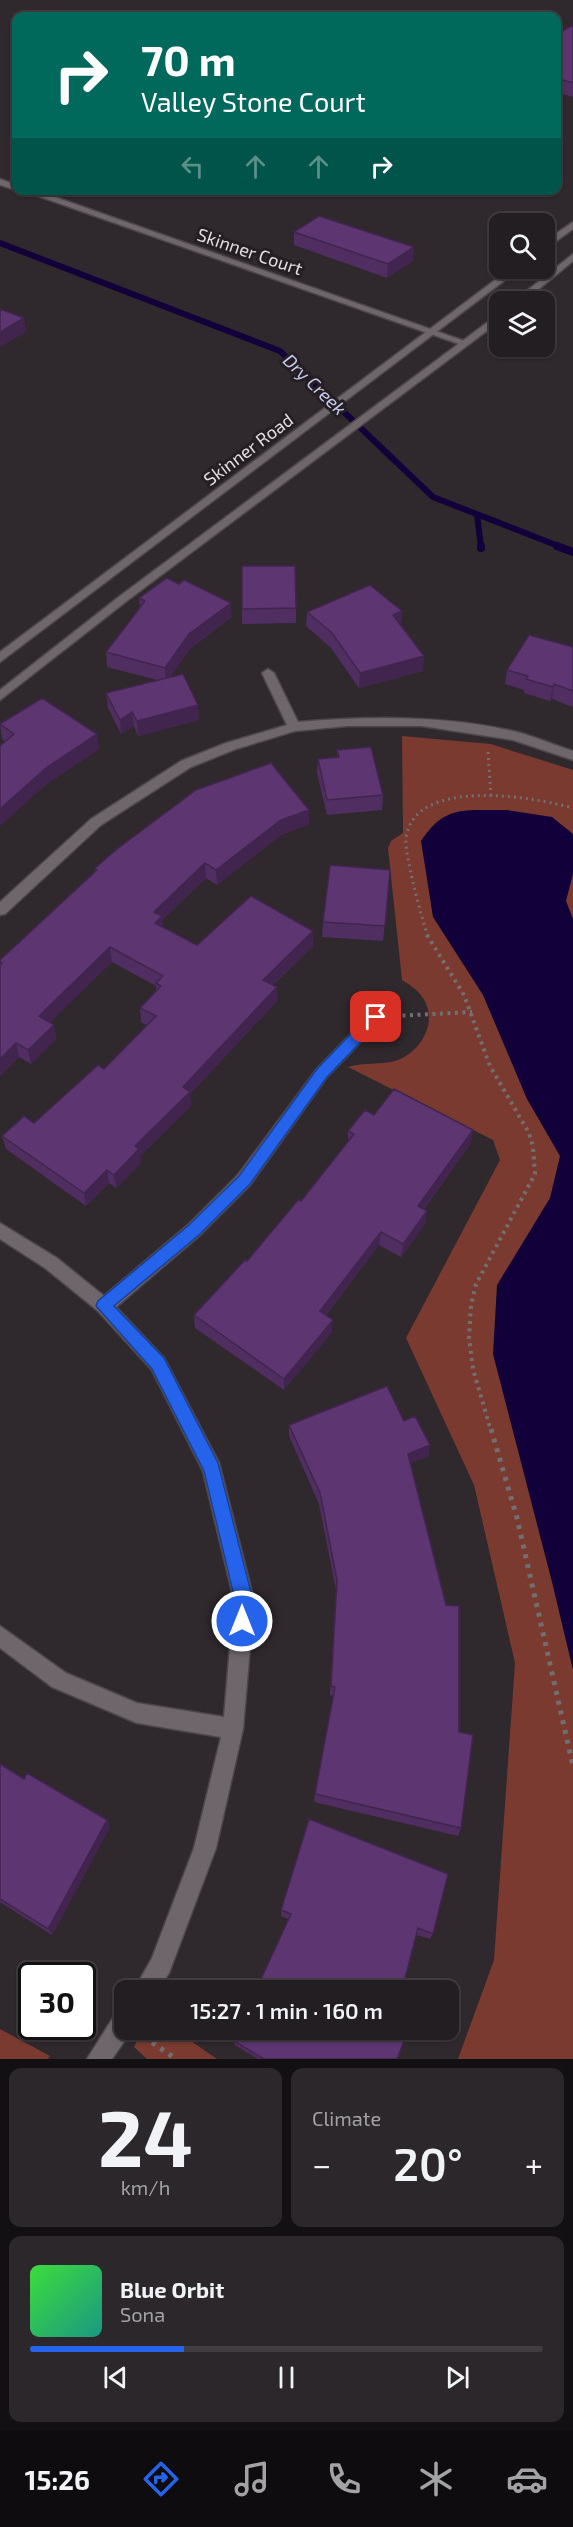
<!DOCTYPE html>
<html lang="en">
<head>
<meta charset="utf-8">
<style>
  body { margin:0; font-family:"Exo 2",sans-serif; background:#2b272a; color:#f1f3f6; height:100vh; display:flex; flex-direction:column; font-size:22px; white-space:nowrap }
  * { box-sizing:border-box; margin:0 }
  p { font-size:20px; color:#a3a2a5 }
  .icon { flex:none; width:33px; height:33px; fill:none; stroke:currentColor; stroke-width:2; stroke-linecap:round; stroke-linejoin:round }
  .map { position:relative; height:2059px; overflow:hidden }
  .side { display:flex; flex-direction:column; gap:9px; padding:9px; background:#131013; flex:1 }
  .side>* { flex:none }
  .banner { position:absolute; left:12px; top:12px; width:549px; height:183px; border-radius:12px; box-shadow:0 2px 4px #0004,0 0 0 2px #403c40; background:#00695c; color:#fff; overflow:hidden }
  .buttons { position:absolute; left:489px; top:213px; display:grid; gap:12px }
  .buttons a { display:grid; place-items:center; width:66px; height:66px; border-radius:12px; background:#231e22; box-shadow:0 2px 4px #0004,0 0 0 2px #403c40; font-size:30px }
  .speed { position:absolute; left:18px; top:1962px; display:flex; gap:12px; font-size:30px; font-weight:700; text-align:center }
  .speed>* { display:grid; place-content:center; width:78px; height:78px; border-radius:50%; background:#231e22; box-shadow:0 2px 4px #0004,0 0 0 2px #403c40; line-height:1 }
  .speed .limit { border:3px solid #111; border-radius:9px; background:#fff; color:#111 }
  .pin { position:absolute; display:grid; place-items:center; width:51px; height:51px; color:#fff; margin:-26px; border-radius:12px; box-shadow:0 3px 9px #0006 }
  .me { position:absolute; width:66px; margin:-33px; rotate:0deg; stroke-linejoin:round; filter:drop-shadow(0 0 4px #0008) }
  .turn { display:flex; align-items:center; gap:21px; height:126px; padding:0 30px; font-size:27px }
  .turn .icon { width:78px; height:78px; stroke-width:2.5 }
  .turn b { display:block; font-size:42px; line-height:51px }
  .lanes { display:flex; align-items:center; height:57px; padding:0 30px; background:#0003; justify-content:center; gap:30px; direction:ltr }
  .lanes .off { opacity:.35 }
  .big { font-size:45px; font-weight:600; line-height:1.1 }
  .side .card { flex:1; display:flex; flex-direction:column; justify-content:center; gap:9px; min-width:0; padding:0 21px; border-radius:12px; background:#2b272a }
  .side .dial { align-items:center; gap:0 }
  .dial b { font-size:78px; line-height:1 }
  .song { display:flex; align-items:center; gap:18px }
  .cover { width:72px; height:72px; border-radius:9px; background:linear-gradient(135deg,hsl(120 70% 55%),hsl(170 70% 35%)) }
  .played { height:6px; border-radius:3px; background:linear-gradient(90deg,#2563eb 30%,#403c40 30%) }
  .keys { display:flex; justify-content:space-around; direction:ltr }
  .heat { display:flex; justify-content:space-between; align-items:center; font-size:33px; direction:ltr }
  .side .tiles { flex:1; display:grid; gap:9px; grid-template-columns:1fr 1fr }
  .card:last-child { grid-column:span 2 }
  .trip { position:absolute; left:114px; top:1980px; width:345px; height:60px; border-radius:12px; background:#231e22; box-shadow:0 2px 4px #0004,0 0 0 2px #403c40; font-weight:600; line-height:60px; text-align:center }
  .tab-bar { display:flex; height:96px; justify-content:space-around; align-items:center; background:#0e0c0e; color:#a3a2a5 }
  .tab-bar .icon { width:42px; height:42px }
  .tab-bar .current { color:#2563eb }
  .tab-bar b { font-size:27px; color:#f1f3f6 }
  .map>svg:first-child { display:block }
  .green { fill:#7a3a2f }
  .water { fill:#11003a }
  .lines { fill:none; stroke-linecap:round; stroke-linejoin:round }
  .stream-far1 { stroke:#11003a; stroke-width:6 }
  .stream { stroke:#11003a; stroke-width:8 }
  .street-casing { stroke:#4c464a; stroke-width:3 }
  .secondary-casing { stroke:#4c464a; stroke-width:3 }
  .path-far2 { stroke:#746e72; stroke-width:3; stroke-dasharray:2 4; stroke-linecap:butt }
  .path-far1 { stroke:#746e72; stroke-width:4; stroke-dasharray:3 4.5; stroke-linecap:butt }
  .path { stroke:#746e72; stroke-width:5; stroke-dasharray:4 6; stroke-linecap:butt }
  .street { fill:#6e666b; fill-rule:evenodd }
  .secondary { fill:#6e666b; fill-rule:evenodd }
  .wall { fill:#502e61 }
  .shaded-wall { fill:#41254f }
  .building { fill:#5d3571; stroke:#41254f; stroke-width:1.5 }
  .route { fill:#2563eb; stroke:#184099; stroke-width:1.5 }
  .labels { text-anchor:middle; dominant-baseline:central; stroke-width:6; stroke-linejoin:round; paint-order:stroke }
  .far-street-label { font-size:18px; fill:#e1dde0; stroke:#251e23 }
  .far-water-label { font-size:18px; font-style:italic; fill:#cbcaf1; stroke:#251e23 }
</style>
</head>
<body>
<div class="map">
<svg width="573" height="2059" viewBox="0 0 573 2059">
  <rect width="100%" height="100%" fill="#2f282d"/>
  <!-- green -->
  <path class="green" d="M402,736L491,744L573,770V2059H458L494,1960L515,1663L474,1485L406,1338L500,1160L493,1140L348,1067C364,1062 379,1065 395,1061C420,1053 439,1023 423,998C418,990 410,985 402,980L388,848L391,841L403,833Z
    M0,2029L50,2056L48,2059H0Z
    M143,2030H175L217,2059H147L134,2047Z"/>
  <!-- water -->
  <path class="water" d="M507,810L552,817L573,834V874L566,901L573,919V1670L552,1582L493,1354L497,1285L550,1198L560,1156L527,1099L483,995L433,917L421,841C446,803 466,811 507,810Z"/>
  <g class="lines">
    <!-- stream-far1 -->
    <path class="stream-far1" d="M0,243L280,351L433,497L561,547
      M477,514L481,547"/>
    <!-- stream -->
    <path class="stream" d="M481,546V548
      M557,546L573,552"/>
    <!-- street casing -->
    <g class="street-casing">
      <path id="street" d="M0,179L16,185V190L0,185Z
        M21,190H35L470,343L462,345Z
        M268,669L274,673L298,722C371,716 445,715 517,732C536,737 554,745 573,751V760L513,740L422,726H347L295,731L236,749L191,767L101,825L5,914L0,915V902L91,819L181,761L226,743L287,725L262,673Z
        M376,1011L381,1013L383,1017L381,1021L327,1077L250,1185L200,1235L116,1307L164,1358L219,1463L254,1600L243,1729L216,1848L169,1973L158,1990H134L152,1958L194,1848L221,1737L137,1723L52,1687L0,1648V1626L66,1673L137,1703L224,1717L234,1600L203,1471L152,1370L98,1311L45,1268L0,1239V1223L57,1258L104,1296L188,1225L238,1175L317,1069L371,1013Z
        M124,2010V2030H132L112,2059H87L116,2013Z"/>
    </g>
    <!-- secondary casing -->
    <g class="secondary-casing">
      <path id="secondary" d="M573,222V229L544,250V242Z
        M573,254V261L523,302H513Z
        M511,268H521L0,662V652Z
        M500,313V321L128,600L0,700V690L120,596Z"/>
    </g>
    <!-- path-far2 -->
    <path class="path-far2" d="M488,752L491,796
      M428,936C422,921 404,852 406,838C414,776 534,797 573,808"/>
    <!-- path-far1 -->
    <path class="path-far1" d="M427,935L464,995L490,1066L529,1133L533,1147L535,1174L476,1284L471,1305L469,1337L473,1369L491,1431
      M395,1016L472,1012"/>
    <!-- path -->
    <path class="path" d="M491,1429L517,1518L573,1766
      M144,2037L176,2059"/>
    <!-- street -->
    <use href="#street" class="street"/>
    <!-- secondary -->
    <use href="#secondary" class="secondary"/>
  </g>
  <!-- wall -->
  <path class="wall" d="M573,25V97L556,92V35Z
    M294,232L413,261L387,278L294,245Z
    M139,598L232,617L190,649L170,677L199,720L138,736L134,726L121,734L108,708L106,693L157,680L107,667L106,652L140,607Z
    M296,608V623L242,624V609Z
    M402,611L401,626L423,671L359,688L331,648L306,626L307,612Z
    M573,647V707L552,699L550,701L524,693V690L505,684L507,670Z
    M0,724L99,749L48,783L2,739Z
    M337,750L383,795L382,810L327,815L317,773L318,759L337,757Z
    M309,810V824L281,835L217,885L206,878L162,920L163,927L197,945L313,931V946L273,985L277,987V1001L190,1094L191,1106L140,1156L141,1163L116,1188L109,1183L86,1206L6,1149L2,1136L34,1123L104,1069L147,1025L141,1022L140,1008L156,990V986L112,962L50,1022L54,1025L56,1039L31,1064L19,1057L0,1076V960L95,871V868Z
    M389,885L383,941L322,937L323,922Z
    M374,1115L471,1143L424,1209L427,1211L425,1224L401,1257L379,1245L326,1315L332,1332L284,1390L195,1328L194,1315L247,1261L301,1201L348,1142V1131Z
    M404,1421L430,1445L428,1456L411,1463L459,1732L461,1828L458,1836L314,1802L315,1794L333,1696L330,1695L336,1590L319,1504L289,1436V1425Z
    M0,1764L24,1779L110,1827L52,1935L0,1902Z
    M309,1819L433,1934L430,1939L417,1935L288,1919L281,1916V1910Z
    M234,2041L397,2059H258L235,2045Z"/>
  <!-- shaded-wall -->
  <path class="shaded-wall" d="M414,247L413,261L387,278L388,264Z
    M24,318L26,332L0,347V332Z
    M231,603L232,617L190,649L166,682L165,668L189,634Z
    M402,611L401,626L393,615Z
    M424,656L423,671L359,688L360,673Z
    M554,684L552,699L550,701L553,687Z
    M198,705L199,720L138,736L137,721Z
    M132,712L134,726L121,734L120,720Z
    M97,734L99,749L48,783L0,826V809L46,768Z
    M309,810V824L281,835L217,885L216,870L281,820Z
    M205,863L206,878L162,920L163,930L156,938L154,912Z
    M313,931V946L263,994V980Z
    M110,947L112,962L42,1030L39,1016Z
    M277,987V1001L190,1094L191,1106L140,1156L141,1163L116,1188L114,1175L135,1146L183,1087Z
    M54,1025L56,1039L31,1064L28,1050Z
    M16,1043L19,1057L0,1076V1059Z
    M473,1130L471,1143L416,1219L418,1206Z
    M107,1170L109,1183L86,1206L84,1193Z
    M427,1211L425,1224L401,1257L403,1244Z
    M381,1232L379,1245L319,1323L320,1311Z
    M333,1320L332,1332L284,1390V1379Z
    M430,1445L428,1456L407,1465L408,1454Z
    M107,1820L110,1827L52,1935L48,1929Z"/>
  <!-- building -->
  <path class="building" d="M573,25V83L556,78V72L559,71L556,70V46L558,45H556V35Z
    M319,216L414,247L388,264L294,232Z
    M0,309L24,318L0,332Z
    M242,566H295L296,608L242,609Z
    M167,578L179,584L184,580L231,603L189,634L165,668L106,652L145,601L139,598Z
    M370,585L402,611L393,615L424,656L360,673L332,633L307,612Z
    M529,635L573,647V691L554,684L553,687L526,679L528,676L507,670Z
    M183,674L198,705L137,721L132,712L120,720L106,693Z
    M42,698L97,734L46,768L0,809V746L14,734L0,724Z
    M371,747L383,795L327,800L318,759L339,757L337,750Z
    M271,763L309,810L281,820L216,870L205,863L154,912L162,916L155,923L197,945L251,896L313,931L263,980L277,987L183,1087L190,1092L135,1146L139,1149L114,1175L107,1170L84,1193L2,1136L24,1116L34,1123L98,1065L104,1069L156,1016L140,1008L161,986L156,983L163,976L110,947L39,1016L54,1025L28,1050L16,1043L0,1059V965L2,963L0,962V960L97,870L95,868L117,849L196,790Z
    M330,865L390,870L385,926L323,922Z
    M394,1089L473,1130L418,1206L427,1211L403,1244L381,1232L320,1311L333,1320L284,1379L194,1315L245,1260L247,1261L298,1200L301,1201L354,1134L348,1131L365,1110L374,1115Z
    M387,1386L404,1421L415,1416L430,1445L408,1454L446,1605L459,1606V1732L473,1735L461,1828L315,1794L335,1687L331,1686L337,1580L320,1493L289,1425Z
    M0,1764L24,1779L27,1773L107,1820L48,1929L0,1899Z
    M309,1819L448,1874L433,1934L418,1928L402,1990H256L291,1914L281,1910Z
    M239,2030H408L397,2059H264L234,2041Z"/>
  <!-- route -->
  <path class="route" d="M376,1012L383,1017L381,1021L327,1077L250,1184L199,1235L114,1306L164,1358L218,1463L253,1600L249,1628L242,1630L236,1628L233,1621L235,1600L204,1471L152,1369L96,1306L98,1301L189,1225L239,1176L317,1069L371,1013Z"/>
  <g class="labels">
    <!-- far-street labels -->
    <g class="far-street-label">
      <text transform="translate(250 251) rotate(19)">Skinner Court</text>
      <text transform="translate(248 449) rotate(-37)">Skinner Road</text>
    </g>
    <!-- far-water labels -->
    <g class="far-water-label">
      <text transform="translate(315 384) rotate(44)">Dry Creek</text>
    </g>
  </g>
</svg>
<div class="buttons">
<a><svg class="icon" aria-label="search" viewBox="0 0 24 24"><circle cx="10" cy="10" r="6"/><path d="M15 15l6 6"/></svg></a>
<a><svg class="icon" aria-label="layers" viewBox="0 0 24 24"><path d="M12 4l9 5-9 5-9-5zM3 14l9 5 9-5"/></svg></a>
</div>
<div class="speed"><div class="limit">30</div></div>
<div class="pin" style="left:376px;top:1017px;background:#d93025"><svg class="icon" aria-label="arrive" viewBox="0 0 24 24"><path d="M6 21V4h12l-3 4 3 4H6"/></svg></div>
<svg class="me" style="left:242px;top:1621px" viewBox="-20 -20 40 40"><circle r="17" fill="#2563eb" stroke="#fff" stroke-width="3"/><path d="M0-11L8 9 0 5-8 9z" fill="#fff"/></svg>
<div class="trip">15:27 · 1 min · 160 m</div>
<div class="banner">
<div class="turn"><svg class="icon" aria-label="right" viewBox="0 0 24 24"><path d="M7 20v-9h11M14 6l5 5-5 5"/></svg><div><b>70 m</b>Valley Stone Court</div></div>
<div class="lanes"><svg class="icon off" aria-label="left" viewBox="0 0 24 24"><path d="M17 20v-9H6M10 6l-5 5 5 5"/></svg><svg class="icon off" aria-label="ahead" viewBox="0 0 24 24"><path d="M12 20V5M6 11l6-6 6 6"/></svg><svg class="icon off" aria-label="ahead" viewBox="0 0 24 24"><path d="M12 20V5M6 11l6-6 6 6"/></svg><svg class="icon" aria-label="right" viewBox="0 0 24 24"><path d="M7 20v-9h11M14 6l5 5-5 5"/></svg></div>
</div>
</div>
<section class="side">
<div class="tiles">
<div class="card dial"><b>24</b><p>km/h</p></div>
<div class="card"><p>Climate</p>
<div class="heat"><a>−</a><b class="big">20°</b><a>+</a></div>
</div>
<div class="card">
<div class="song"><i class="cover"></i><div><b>Blue Orbit</b><p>Sona</p></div></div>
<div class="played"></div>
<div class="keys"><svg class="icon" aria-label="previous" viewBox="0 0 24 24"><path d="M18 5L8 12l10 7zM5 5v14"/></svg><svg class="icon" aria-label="pause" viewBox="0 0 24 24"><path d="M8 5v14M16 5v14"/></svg><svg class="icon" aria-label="next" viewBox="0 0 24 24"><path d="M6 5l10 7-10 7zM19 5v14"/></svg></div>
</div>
</div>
</section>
<nav class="tab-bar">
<b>15:26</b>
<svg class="icon current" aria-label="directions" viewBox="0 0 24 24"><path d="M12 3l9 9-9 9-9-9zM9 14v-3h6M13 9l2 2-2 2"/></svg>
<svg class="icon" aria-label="music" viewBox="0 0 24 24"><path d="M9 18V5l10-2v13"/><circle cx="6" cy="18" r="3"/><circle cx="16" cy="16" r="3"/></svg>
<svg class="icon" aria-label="phone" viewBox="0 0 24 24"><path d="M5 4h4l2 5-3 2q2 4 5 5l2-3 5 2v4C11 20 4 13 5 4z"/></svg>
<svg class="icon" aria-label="climate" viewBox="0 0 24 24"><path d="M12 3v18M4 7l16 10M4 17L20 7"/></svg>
<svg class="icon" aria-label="car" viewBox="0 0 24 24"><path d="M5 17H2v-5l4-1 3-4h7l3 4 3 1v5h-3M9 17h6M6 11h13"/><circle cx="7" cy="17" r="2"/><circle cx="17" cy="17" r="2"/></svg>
</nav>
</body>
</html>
